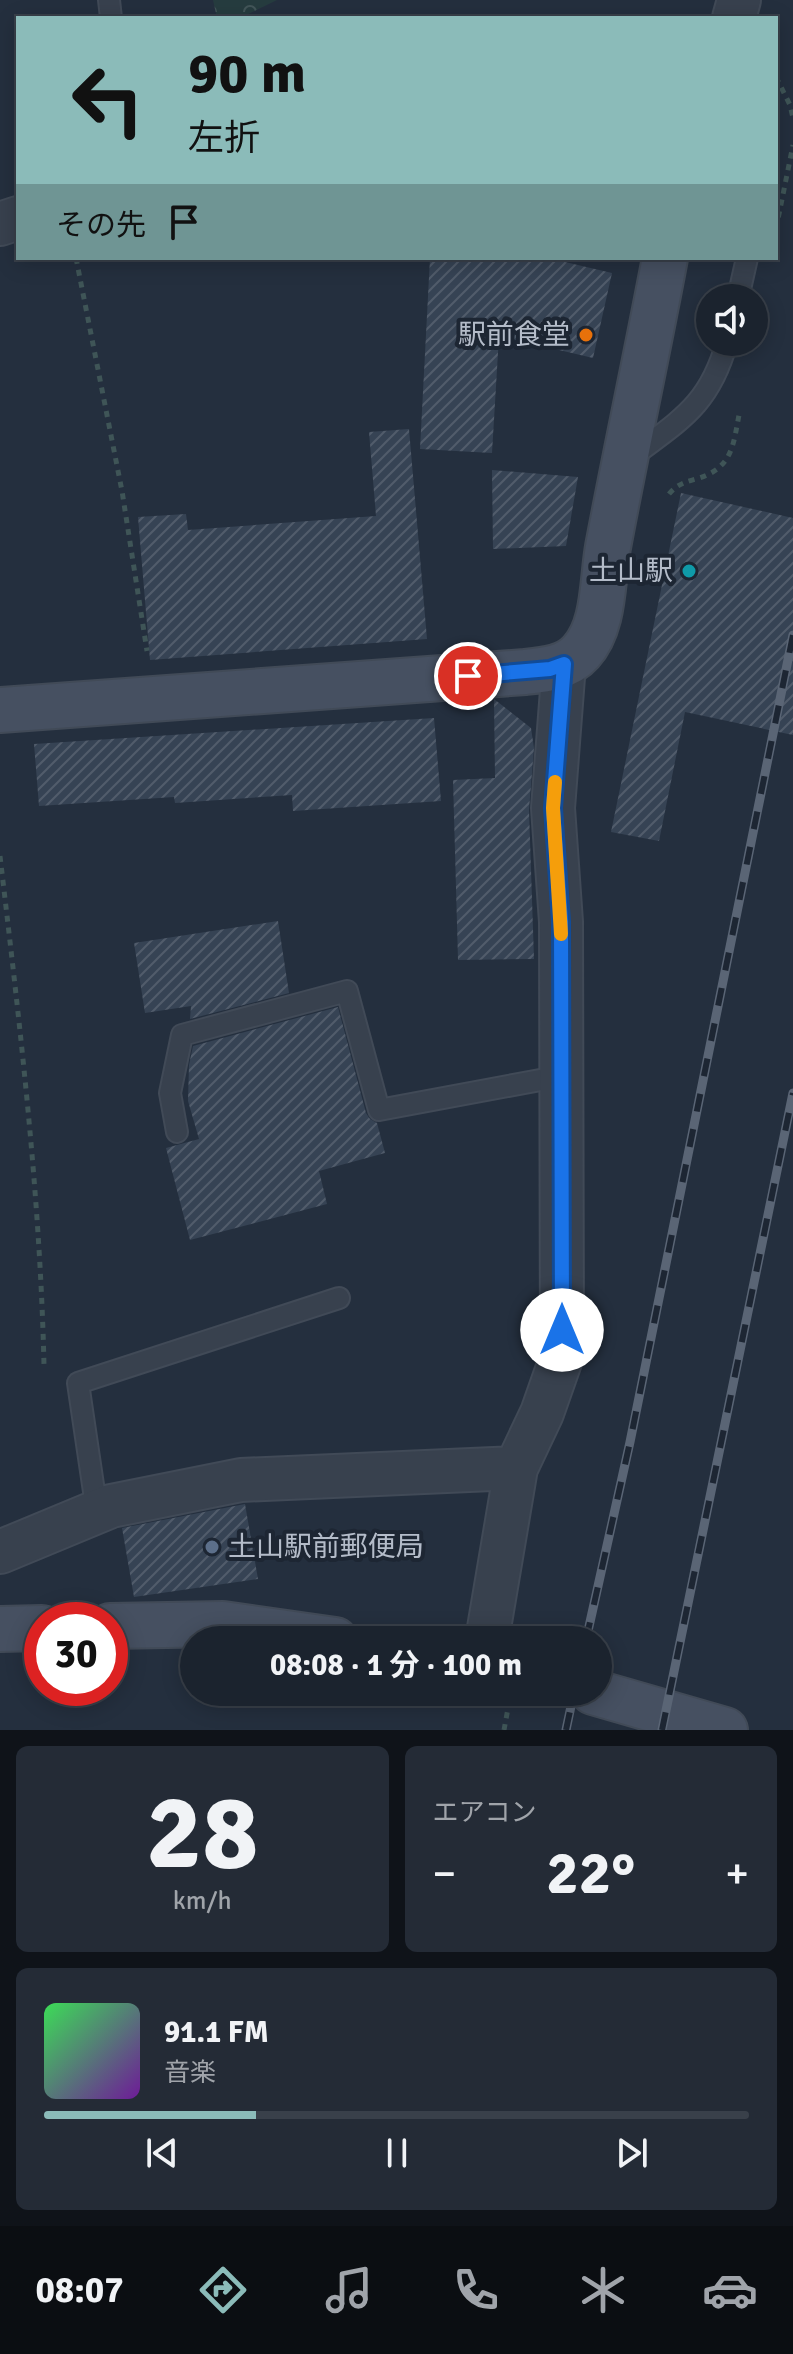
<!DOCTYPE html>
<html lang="ja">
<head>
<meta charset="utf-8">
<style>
  body { margin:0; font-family:Signika,"Noto Sans JP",sans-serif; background:#242b36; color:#f1f3f6; height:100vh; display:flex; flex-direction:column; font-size:30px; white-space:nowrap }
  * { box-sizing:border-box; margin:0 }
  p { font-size:26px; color:#a0a4aa }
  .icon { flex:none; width:44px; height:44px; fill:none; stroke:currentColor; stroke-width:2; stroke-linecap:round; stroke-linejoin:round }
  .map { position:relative; height:1730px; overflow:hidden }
  .details { display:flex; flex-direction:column; gap:16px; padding:16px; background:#0f1319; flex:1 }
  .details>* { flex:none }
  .top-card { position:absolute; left:16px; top:16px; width:762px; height:244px; border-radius:0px; box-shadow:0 4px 20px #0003,0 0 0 2px #39404a; background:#8bbbb9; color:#111; overflow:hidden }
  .buttons { position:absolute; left:696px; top:284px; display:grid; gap:16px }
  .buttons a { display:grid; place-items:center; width:72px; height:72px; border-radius:50%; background:#1b232e; box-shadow:0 4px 20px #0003,0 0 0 2px #39404a; font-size:40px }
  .speed { position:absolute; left:24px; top:1602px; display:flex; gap:16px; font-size:40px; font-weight:700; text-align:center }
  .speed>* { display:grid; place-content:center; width:104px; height:104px; border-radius:50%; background:#1b232e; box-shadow:0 4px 20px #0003,0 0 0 2px #39404a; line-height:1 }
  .speed .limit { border:12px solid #d22; background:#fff; color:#111 }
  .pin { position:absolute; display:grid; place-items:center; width:68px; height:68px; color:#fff; margin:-34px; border:4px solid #fff; border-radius:50%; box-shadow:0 2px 8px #0007 }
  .me { position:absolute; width:88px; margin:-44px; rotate:0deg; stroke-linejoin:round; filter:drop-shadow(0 0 6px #0008) }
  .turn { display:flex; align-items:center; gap:28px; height:168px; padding:0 40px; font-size:36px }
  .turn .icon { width:104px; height:104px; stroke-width:2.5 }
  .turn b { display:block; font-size:56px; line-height:68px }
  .then { display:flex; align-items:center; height:76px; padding:0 40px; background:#0003; gap:16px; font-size:30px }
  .big { font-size:60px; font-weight:700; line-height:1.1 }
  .details .tile { flex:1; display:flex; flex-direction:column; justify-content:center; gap:12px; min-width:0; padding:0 28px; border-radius:12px; background:#242b36 }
  .details .dial { align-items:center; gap:0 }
  .dial b { font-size:104px; line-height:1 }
  .song { display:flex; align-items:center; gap:24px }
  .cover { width:96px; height:96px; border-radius:12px; background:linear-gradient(135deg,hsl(130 70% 55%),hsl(280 70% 35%)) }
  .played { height:8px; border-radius:4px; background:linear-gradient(90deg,#8bbbb9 30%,#39404a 30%) }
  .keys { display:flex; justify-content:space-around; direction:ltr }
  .heat { display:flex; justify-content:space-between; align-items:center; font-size:44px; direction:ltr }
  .details .tiles { flex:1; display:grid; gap:16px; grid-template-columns:1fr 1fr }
  .tile:last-child { grid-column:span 2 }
  .trip { position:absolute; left:180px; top:1626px; width:432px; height:80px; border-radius:40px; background:#1b232e; box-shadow:0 4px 20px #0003,0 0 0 2px #39404a; font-weight:700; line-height:80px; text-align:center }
  .menu { display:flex; height:128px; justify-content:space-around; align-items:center; background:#0b0e12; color:#a0a4aa }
  .menu .icon { width:56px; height:56px }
  .menu .current { color:#8bbbb9 }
  .menu b { font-size:36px; color:#f1f3f6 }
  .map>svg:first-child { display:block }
  .park { fill:url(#park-crowns) }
  .building { fill:url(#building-hatch) }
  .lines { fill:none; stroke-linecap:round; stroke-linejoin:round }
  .lane-casing { stroke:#414a57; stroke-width:24 }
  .street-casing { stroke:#414a57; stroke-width:46 }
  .secondary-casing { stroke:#414a57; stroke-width:48 }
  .path { stroke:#3f5557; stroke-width:5; stroke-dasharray:6 6; stroke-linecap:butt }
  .lane { stroke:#38414e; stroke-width:20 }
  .street { stroke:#38414e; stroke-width:42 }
  .secondary { stroke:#465061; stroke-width:44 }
  .rail-casing { stroke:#5a6575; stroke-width:9 }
  .rail { stroke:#1d2633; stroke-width:6; stroke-dasharray:18; stroke-linecap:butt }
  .route-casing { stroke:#114b97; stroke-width:20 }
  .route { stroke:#1a73e8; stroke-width:14 }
  .slow { stroke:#f59e0b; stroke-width:14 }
  .food-dot { fill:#e8710a; stroke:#1d2633; stroke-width:3 }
  .culture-dot { fill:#0f9aa8; stroke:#1d2633; stroke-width:3 }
  .service-dot { fill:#5c6f8a; stroke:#1d2633; stroke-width:3 }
  .labels { text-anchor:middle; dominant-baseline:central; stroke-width:8; stroke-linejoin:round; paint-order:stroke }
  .poi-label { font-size:28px; fill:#b4bcc9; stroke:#1d2633; text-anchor:end }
</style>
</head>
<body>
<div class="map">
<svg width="793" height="1730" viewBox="0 0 793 1730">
  <defs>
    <pattern id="park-crowns" width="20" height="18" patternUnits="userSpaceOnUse" patternTransform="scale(2)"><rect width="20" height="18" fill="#263c3f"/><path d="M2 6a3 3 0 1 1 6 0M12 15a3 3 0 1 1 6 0" fill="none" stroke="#435659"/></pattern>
    <pattern id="building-hatch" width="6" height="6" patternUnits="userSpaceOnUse" patternTransform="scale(2)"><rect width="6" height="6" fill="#364354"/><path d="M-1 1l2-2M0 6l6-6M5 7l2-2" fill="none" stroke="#515c6b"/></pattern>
  </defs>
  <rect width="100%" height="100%" fill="#242f3e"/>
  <!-- park -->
  <path class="park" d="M213,0H277L240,18H217Z"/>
  <!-- building -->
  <path class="building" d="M430,258H548L612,273L593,358L499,336L492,453L420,449Z
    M409,429L427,639L150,660L138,517L186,514L188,530L376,516L369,432Z
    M492,470L578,477L566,546L493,549Z
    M681,493L793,518V735L685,712L659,841L611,832Z
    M494,699L531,728L534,748L529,810L534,959L458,960L453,780L495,778Z
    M434,718L441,801L293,811L292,795L175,803L174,797L39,806L34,744Z
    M278,921L289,993L190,1019L191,1006L145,1013L134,943Z
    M338,1007L366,1113L370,1119L377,1123L385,1153L319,1171L327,1204L190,1240L166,1148L199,1139L188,1101L189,1065L193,1046Z
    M245,1504L258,1579L134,1597L122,1528Z"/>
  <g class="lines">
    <!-- lane casing -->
    <g class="lane-casing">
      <path id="lane" d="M109,0L111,18
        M738,298L747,258
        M630,458C680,420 709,406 727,342
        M177,1132L170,1093L182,1035L347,991L379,1110L562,1076
        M97,1512L78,1383L339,1298"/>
    </g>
    <!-- street casing -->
    <g class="street-casing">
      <path id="street" d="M734,18L739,0
        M0,224L18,218
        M0,1552L111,1506L241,1480L516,1468
        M487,1640L516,1468L542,1413L562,1356L561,922L553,808L564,664"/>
    </g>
    <!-- secondary casing -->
    <g class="secondary-casing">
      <path id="secondary" d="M0,710L525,672C545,670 567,668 581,652C605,626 602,581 608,547C626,451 647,354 665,258
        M110,1626L223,1624L335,1640
        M0,1629L42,1628
        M593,1692L725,1730"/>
    </g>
    <!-- path -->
    <path class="path" d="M776,77L790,105L793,118
      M776,229L793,145
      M76,258L122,491L147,651
      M669,494C676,485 685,482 696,479C734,468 733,444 740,410
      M0,856C20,1026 40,1194 44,1365
      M504,1730L511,1692"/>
    <!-- lane -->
    <use href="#lane" class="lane"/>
    <!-- street -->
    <use href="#street" class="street"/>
    <!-- secondary -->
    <use href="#secondary" class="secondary"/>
    <!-- rail casing -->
    <g class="rail-casing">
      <path id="rail" d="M586,1640L630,1442L793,635
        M566,1730L574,1692
        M662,1730L793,1093"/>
    </g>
    <!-- rail -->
    <use href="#rail" class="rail"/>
  </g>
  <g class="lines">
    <!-- route casing -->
    <g class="route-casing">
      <path id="route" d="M468,676L550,669L564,664L553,808L561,922L562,1330"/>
    </g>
    <!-- route -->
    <use href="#route" class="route"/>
    <!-- slow -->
    <path class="slow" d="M555,782L553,808L561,934"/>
  </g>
  <!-- markers -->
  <circle class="food-dot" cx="586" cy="335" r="8"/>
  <circle class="culture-dot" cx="689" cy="571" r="8"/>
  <circle class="service-dot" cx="212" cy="1547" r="8"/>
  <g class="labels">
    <!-- poi labels -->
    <g class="poi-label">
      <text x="570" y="335">駅前食堂</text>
      <text x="673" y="571">土山駅</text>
      <text x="228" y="1547" text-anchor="start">土山駅前郵便局</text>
    </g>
  </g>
</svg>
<div class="buttons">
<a><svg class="icon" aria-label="sound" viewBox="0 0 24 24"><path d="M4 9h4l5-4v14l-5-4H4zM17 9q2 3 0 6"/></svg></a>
</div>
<div class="speed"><div class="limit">30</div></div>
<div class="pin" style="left:468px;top:676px;background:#d93025"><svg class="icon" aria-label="arrive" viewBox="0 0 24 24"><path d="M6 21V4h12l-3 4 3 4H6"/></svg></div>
<svg class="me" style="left:562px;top:1330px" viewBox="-20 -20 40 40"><circle r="19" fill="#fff"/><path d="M0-13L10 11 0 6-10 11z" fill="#1a73e8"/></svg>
<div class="trip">08:08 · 1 分 · 100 m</div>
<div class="top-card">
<div class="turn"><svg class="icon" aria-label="left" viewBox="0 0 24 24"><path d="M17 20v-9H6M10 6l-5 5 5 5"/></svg><div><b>90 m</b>左折</div></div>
<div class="then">その先<svg class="icon" aria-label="arrive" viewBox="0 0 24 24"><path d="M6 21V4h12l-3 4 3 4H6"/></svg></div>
</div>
</div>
<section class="details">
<div class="tiles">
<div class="tile dial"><b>28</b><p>km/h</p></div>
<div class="tile"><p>エアコン</p>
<div class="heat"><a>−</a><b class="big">22°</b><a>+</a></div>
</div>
<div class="tile">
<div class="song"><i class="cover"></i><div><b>91.1 FM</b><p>音楽</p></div></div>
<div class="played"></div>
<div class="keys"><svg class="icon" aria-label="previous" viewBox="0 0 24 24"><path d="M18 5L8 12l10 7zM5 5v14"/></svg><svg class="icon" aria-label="pause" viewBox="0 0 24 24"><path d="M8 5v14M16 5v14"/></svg><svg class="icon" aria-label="next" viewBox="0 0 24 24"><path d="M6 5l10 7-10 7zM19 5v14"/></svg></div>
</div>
</div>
</section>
<nav class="menu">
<b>08:07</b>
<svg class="icon current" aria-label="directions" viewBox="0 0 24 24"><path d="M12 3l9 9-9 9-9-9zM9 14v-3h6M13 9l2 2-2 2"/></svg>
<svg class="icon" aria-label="music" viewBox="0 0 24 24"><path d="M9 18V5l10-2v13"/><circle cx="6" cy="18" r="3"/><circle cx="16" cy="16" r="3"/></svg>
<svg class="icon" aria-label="phone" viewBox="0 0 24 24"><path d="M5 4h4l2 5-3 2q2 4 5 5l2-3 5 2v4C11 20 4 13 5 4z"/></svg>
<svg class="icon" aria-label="climate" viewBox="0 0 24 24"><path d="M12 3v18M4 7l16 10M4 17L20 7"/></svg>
<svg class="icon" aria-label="car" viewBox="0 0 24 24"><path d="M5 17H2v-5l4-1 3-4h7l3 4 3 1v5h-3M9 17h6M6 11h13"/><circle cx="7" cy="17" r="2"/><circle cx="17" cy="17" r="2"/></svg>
</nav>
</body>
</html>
